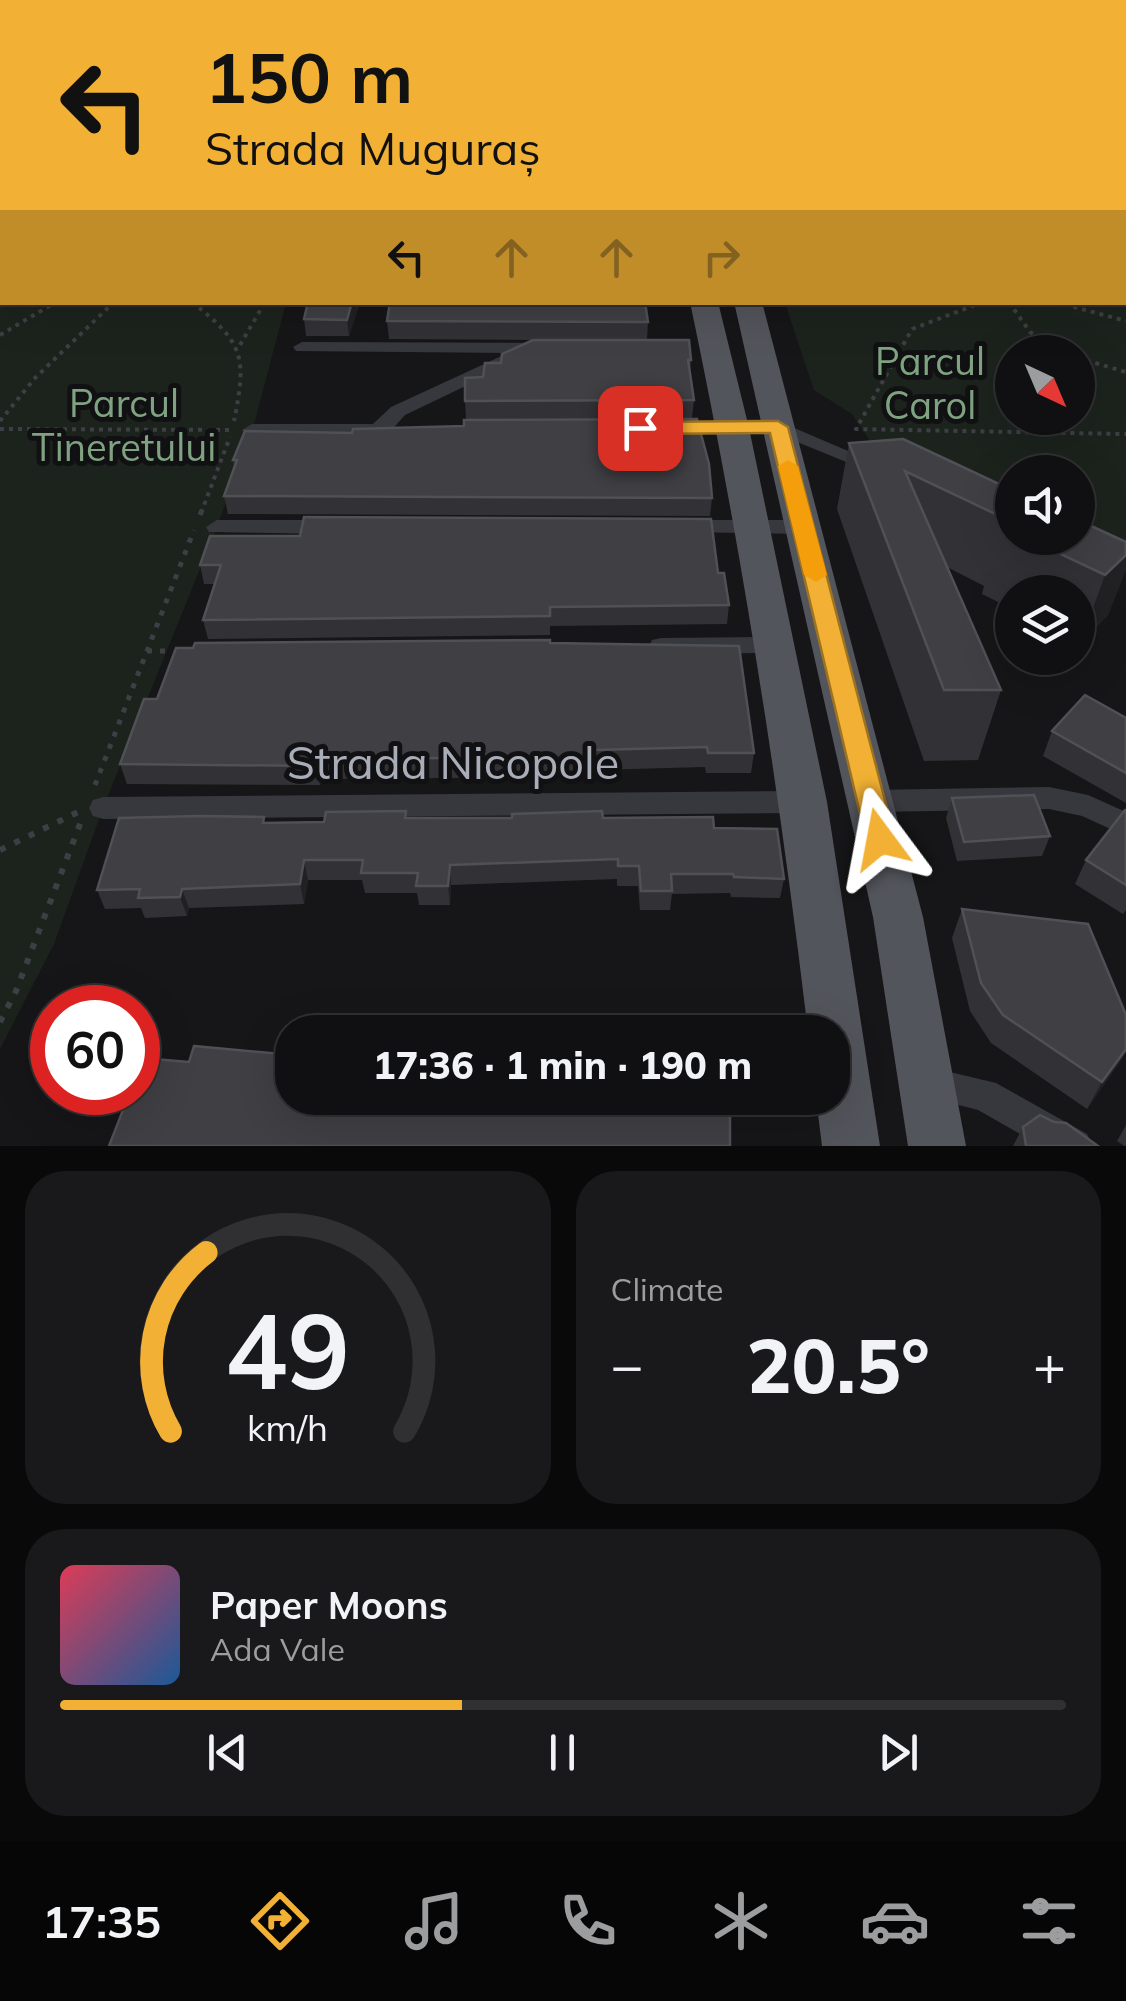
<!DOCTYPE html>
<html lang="en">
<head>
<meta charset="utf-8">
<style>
  body { margin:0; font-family:Mulish,sans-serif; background:#19191b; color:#f1f3f6; height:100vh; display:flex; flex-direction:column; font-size:38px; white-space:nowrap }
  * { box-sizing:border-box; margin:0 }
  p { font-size:32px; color:#9c9d9f }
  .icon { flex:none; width:55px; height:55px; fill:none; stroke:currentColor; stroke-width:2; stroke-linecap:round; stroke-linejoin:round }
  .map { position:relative; height:1146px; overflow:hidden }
  .panel { display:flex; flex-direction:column; gap:25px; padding:25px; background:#09090a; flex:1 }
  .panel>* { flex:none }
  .guide { position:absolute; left:0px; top:0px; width:1128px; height:305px; box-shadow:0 10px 40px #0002,0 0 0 2px #303032; background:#f2b134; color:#111; overflow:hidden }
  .needle { width:65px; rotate:136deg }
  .buttons { position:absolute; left:995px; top:335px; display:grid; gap:20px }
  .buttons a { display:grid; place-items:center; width:100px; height:100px; border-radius:50%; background:#101012; box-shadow:0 10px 40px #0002,0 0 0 2px #303032; font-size:50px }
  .speed { position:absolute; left:30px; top:985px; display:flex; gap:20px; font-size:50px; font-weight:700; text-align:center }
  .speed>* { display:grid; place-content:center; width:130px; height:130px; border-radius:50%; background:#101012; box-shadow:0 10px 40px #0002,0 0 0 2px #303032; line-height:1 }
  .speed .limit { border:15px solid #d22; background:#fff; color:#111 }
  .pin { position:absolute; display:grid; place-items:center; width:85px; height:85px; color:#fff; margin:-42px; border-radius:20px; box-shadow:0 5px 15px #0006 }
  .me { position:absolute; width:110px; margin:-55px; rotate:347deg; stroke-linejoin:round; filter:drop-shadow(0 0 8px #0008) }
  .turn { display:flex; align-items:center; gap:35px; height:210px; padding:0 40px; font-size:45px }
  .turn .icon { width:130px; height:130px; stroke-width:2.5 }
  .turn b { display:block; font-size:70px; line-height:85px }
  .lanes { display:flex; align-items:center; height:95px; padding:0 40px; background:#0003; justify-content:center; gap:50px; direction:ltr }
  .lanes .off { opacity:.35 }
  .big { font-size:75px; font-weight:800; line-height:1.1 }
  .panel .card { flex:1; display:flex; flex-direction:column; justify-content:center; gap:15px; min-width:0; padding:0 35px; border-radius:40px; background:#19191b }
  .panel .dial { align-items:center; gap:0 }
  .dial svg { height:260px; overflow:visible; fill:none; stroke:#303032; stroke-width:7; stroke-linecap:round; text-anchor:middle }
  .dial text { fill:#f1f3f6; stroke:none }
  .song { display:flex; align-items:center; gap:30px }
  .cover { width:120px; height:120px; border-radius:15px; background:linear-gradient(135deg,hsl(350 70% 55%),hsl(210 70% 35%)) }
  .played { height:10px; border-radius:5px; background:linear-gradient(90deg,#f2b134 40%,#303032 40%) }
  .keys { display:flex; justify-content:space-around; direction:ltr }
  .heat { display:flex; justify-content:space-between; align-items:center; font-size:55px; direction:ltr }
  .panel .tiles { flex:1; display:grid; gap:25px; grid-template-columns:1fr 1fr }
  .card:last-child { grid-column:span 2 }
  .trip { position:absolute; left:275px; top:1015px; width:575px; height:100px; border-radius:40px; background:#101012; box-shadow:0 10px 40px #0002,0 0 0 2px #303032; font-weight:800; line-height:100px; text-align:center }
  .tab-bar { display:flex; height:160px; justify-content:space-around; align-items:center; background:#060607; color:#9c9d9f }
  .tab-bar .icon { width:70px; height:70px }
  .tab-bar .on { color:#f2b134 }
  .tab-bar b { font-size:45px; color:#f1f3f6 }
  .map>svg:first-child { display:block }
  .green { fill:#1c231d; fill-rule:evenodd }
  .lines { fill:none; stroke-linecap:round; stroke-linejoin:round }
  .path-far3 { stroke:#3d3f44; stroke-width:2.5; stroke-dasharray:2.5 4; stroke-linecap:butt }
  .path-far2 { stroke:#3d3f44; stroke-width:4; stroke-dasharray:4 5; stroke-linecap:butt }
  .path-far1 { stroke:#3d3f44; stroke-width:5; stroke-dasharray:5 8; stroke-linecap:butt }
  .path { stroke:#3d3f44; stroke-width:6; stroke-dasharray:6 10; stroke-linecap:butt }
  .lane { stroke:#37383d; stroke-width:5 }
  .street { fill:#37383d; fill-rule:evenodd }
  .secondary { fill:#45474d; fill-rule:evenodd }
  .primary { fill:#53555c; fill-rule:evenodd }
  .wall { fill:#323236 }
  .shaded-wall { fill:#212124 }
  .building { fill:#3f3f44; stroke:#4f5156; stroke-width:2.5 }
  .route { fill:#f2b134; stroke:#9d7322; stroke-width:2.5 }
  .slow { fill:#f59e0b }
  .labels { text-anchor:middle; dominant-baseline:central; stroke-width:10; stroke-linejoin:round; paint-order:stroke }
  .park-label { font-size:38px; fill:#7fa381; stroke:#111113 }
  .near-street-label { font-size:45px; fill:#a8adb8; stroke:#111113 }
</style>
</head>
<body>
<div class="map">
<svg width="1126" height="1146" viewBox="0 0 1126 1146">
  <rect width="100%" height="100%" fill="#161618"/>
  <!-- green -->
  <path class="green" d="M0,0L410,2H2V302L286,303L255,421L217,527L103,808L54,944L0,1049Z
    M1126,156V559L1078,537V472H1012V508L872,444L852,414L814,390L785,303L1125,302ZM1012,352H1078V418H1012Z"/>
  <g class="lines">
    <!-- path-far3 -->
    <path class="path-far3" d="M133,0L159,2
      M343,0L363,2
      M76,2L81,0"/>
    <!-- path-far2 -->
    <path class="path-far2" d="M192,302C244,343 247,357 234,421
      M983,302L912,329L856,429L1126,434
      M1009,302L1030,332L1060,352
      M1056,302L1126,321
      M0,306L6,302
      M0,335L56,302
      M240,345L265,302
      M1078,358L1126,372
      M0,421L35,378L114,302
      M0,429L232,430
      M201,513L230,437"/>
    <!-- path-far1 -->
    <path class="path-far1" d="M200,515L202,510
      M147,651H167
      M95,785L194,530"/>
    <!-- path -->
    <path class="path" d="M0,850L78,812
      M0,1022L16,991L82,819"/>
    <!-- lane -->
    <path class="lane" d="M31,2L36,0"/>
    <!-- street -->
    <path class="street" d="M561,0H571L572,2H562Z
      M302,342L544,343L553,348L544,353H512L519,358L516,362L405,415L388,434H245L242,430L252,424H373L391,407L508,353L296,351L293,347Z
      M778,421L883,466L880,470H866L775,433L668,434L658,428L668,422Z
      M217,520H333L344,527L333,534L209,532L206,527Z
      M685,520H804L815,527L804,534L677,532L674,527Z
      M773,637L782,639L785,645L782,651L773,653L661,654L652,652L649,646L652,640L661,638Z
      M1049,787L1088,795L1126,812V836L1082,816L1049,809L872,812L862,809L858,801L862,793L872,790Z
      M804,791L814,794L818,802L814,810L804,813L103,819L93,816L89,808L93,800L103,797Z
      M929,1067L996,1083L1087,1134L1093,1146H1041L978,1110L917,1094L912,1083L917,1072Z"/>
    <!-- secondary -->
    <path class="secondary" d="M1126,130V142L1125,143V131Z"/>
    <!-- primary -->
    <path class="primary" d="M487,0H517L518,2H488Z
      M690,302H718L749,428L827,802L880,1146H822L816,1098H832V1032H808C779,787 741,544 690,302Z
      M734,302H762L923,917L966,1146H908L873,917Z"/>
  </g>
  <!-- wall -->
  <path class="wall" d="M598,0H1126V116L1125,2H599Z
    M308,302H360L349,336H306L304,319Z
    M387,321L648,322L647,340L691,360L690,374L694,400L692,418L466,419L465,401L483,377L532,340L389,339Z
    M849,443L1012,490V538H1078L1126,542V569L1108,615L1080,644L1078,642V592H1012V609L982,594L984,586L947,567L1001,690L978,760L924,761L837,509Z
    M233,460L712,498L710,516L228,514L224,496L234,468Z
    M200,565L718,573L729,605L727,624L550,626V635L208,639L203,620L215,584H204Z
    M550,643L754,753L751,773H706L705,767L594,770L593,777L321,779L320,785L127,784L120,764L157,699Z
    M1126,718V803L1043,756L1052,731Z
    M952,798L1050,836L1042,856L957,861L946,818Z
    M1126,810V910L1123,914L1075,884L1086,860Z
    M406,811L407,818H603L714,828L784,879L780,898L731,897L730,893L672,894L670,910H640L638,886H617V879L451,885L450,905H419L417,893H365L362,880H308L304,904L189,908L187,916L145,918L141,908L105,909L97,890L266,823L324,822Z
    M962,909L1126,1015V1052L1087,1109L991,1043L970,1011L952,938Z
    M1126,1125V1146H1124L1117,1141Z
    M1023,1127L1098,1146H1013Z"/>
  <!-- shaded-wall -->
  <path class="shaded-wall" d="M414,0H448V2H407Z
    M352,302H360L349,336L347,320Z
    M1126,555V569L1108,615L1080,644L1105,575Z
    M317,759L321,779L320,785L316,766Z
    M304,860L308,880L304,904L300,884Z
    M450,865L451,885L450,905L448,886Z
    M182,889L189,908L187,916L180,897Z
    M1126,1049V1052L1119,1064L1087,1109L1102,1082Z"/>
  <!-- building -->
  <path class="building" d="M362,0H414L407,2H357Z
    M605,0H1126V98L1125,2H606Z
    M308,302H352L347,320L304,319Z
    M390,302H645L648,322L387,321Z
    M533,340H689L691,360H688L694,400L465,401V378L483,377L485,363H501L502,354Z
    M697,419L709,464L712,498L224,496L237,460H233L245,431L352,433L353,429L464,426V420Z
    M903,439L1012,490V531L1002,526L1008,520L905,471L1001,690H944L849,443Z
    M304,517L711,519L718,573H724L729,605L550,607V616L203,620L221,565H200L210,536H300Z
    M1078,520L1126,542V555L1105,575L1027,538H1078Z
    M550,640V643L739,646L754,753H708L707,747L594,750V757L317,759L316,766L120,764L144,699H157L176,648H193L195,643Z
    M1085,695L1126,718V773L1052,731Z
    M1034,795L1050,836L964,842L952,798Z
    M1125,810H1126V885L1086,860Z
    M406,811L405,818H512V814L602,811L603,818L713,817L714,828L777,829L784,879L734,877L733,874H671L672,891H641L639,866H618V859L450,865L448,886H416L418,873H361L363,860H304L300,884L182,889L180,897L138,898L140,889L97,890L119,818L200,816L264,817L263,823L324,822L326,812Z
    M962,909L1088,924L1126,1015V1049L1102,1082L1003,1015L981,983Z
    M194,1046L292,1055V1098H596L617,1099L618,1098H730V1146H109L130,1092H138V1072L143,1058L189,1062Z
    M1040,1115L1054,1122L1066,1123L1098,1146H1026L1023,1127Z"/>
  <!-- route -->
  <path class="route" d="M778,421L788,427L895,839L891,847L880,851L870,847L866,839L770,433L640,434L631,428L640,422Z"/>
  <!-- slow -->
  <path class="slow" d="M788,460L798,466L827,575L816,582L804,575L778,466Z"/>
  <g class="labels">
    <!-- park labels -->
    <g class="park-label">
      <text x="930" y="361">Parcul<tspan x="930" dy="44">Carol</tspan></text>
      <text x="124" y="403">Parcul<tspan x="124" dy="44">Tineretului</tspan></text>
    </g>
    <!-- near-street labels -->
    <g class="near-street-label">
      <text x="453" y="762">Strada Nicopole</text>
    </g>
  </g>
</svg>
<div class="buttons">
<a><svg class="needle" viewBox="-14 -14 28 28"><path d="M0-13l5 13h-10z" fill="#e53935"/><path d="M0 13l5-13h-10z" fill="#9c9d9f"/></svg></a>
<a><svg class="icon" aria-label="sound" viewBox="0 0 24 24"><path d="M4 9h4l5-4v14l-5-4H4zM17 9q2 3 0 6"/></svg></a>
<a><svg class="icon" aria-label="layers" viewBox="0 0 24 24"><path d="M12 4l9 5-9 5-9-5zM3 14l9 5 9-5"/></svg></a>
</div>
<div class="speed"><div class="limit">60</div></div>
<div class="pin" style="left:640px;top:428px;background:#d93025"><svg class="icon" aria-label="arrive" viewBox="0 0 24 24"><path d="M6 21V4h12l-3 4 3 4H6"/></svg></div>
<svg class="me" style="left:880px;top:839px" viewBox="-20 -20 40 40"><path d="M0-17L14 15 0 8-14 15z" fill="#f2b134" stroke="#fff" stroke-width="4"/></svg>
<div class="trip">17:36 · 1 min · 190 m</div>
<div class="guide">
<div class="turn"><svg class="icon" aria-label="left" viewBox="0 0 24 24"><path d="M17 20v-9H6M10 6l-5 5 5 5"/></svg><div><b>150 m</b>Strada Muguraș</div></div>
<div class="lanes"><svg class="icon" aria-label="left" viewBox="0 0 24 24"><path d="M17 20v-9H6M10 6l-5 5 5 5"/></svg><svg class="icon off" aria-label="ahead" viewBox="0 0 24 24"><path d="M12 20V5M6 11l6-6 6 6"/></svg><svg class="icon off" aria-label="ahead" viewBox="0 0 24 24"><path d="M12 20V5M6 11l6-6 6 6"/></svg><svg class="icon off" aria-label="right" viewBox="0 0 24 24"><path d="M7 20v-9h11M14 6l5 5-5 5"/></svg></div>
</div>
</div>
<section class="panel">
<div class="tiles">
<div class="card dial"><svg viewBox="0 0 100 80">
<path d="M14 69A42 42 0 1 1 86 69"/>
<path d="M14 69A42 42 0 0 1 25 14" stroke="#f2b134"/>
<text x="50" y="56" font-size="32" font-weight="700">49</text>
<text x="50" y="72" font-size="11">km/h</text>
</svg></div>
<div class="card"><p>Climate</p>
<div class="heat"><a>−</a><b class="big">20.5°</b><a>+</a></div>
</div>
<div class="card">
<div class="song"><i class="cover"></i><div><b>Paper Moons</b><p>Ada Vale</p></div></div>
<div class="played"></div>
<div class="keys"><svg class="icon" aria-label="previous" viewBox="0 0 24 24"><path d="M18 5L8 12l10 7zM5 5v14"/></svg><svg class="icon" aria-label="pause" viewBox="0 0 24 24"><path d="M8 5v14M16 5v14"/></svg><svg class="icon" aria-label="next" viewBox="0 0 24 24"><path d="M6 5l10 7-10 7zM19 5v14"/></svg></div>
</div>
</div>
</section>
<nav class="tab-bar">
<b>17:35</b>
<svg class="icon on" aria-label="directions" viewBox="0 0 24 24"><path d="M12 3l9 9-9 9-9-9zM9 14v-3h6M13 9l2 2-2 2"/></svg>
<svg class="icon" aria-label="music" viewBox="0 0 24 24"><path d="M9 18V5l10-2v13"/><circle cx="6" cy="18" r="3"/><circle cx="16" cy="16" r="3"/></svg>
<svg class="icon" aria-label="phone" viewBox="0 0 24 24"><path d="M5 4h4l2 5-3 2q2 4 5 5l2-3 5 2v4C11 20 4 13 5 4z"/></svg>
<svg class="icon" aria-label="climate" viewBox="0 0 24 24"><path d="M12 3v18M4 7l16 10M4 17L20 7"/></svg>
<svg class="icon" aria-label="car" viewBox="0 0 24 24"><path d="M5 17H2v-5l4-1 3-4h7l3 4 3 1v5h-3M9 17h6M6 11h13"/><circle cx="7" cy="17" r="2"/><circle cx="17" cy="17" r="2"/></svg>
<svg class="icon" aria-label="filters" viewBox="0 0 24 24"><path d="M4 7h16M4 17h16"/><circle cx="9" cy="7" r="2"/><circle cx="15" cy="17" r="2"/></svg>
</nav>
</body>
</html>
